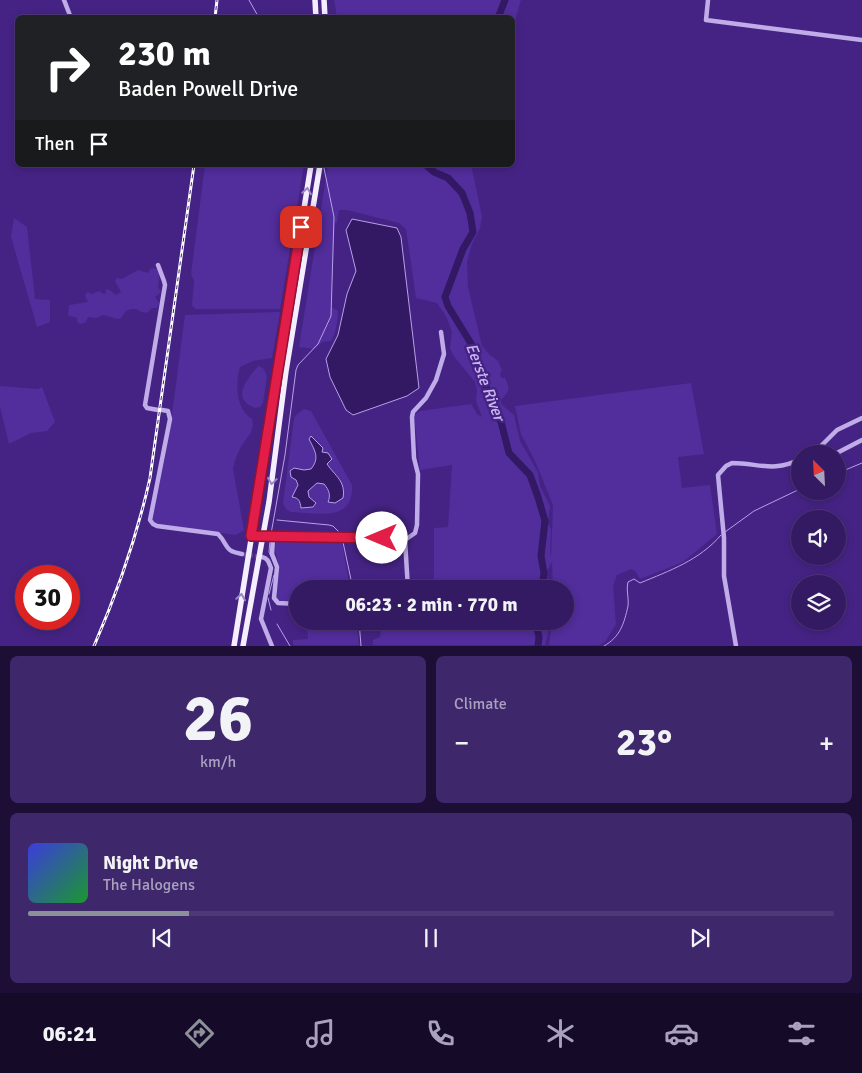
<!DOCTYPE html>
<html lang="en">
<head>
<meta charset="utf-8">
<style>
  body { margin:0; font-family:Signika,sans-serif; background:#3f276c; color:#f1f3f6; height:100vh; display:flex; flex-direction:column; font-size:19px; white-space:nowrap }
  * { box-sizing:border-box; margin:0 }
  p { font-size:16px; color:#a9a1be }
  .icon { flex:none; width:28px; height:28px; fill:none; stroke:currentColor; stroke-width:2; stroke-linecap:round; stroke-linejoin:round }
  .map { position:relative; height:646px; overflow:hidden }
  .details { display:flex; flex-direction:column; gap:10px; padding:10px; background:#1d0e36; flex:1 }
  .details>* { flex:none }
  .guide { position:absolute; left:15px; top:15px; width:500px; height:152px; border-radius:8px; box-shadow:0 2px 8px #0003,0 0 0 1px #4e3878; background:#202124; color:#fff; overflow:hidden }
  .needle { width:32px; rotate:336deg }
  .tools { position:absolute; left:791px; top:445px; display:grid; gap:10px }
  .tools a { display:grid; place-items:center; width:55px; height:55px; border-radius:50%; background:#341a63; box-shadow:0 2px 8px #0003,0 0 0 1px #4e3878; font-size:25px }
  .speed { position:absolute; left:15px; top:565px; display:flex; gap:10px; font-size:25px; font-weight:700; text-align:center }
  .speed>* { display:grid; place-content:center; width:65px; height:65px; border-radius:50%; background:#341a63; box-shadow:0 2px 8px #0003,0 0 0 1px #4e3878; line-height:1 }
  .speed .limit { border:8px solid #d22; background:#fff; color:#111 }
  .pin { position:absolute; display:grid; place-items:center; width:42px; height:42px; color:#fff; margin:-21px; border-radius:10px; box-shadow:0 2px 8px #0006 }
  .me { position:absolute; width:55px; margin:-28px; rotate:270deg; stroke-linejoin:round; filter:drop-shadow(0 0 4px #0008) }
  .turn { display:flex; align-items:center; gap:18px; height:105px; padding:0 20px; font-size:22px }
  .turn .icon { width:65px; height:65px; stroke-width:2.5 }
  .turn b { display:block; font-size:35px; line-height:42px }
  .then { display:flex; align-items:center; height:48px; padding:0 20px; background:#0003; gap:10px; font-size:19px }
  .big { font-size:38px; font-weight:700; line-height:1.1 }
  .details .tile { flex:1; display:flex; flex-direction:column; justify-content:center; gap:8px; min-width:0; padding:0 18px; border-radius:8px; background:#3f276c }
  .details .dial { align-items:center; gap:0 }
  .dial b { font-size:65px; line-height:1 }
  .song { display:flex; align-items:center; gap:15px }
  .cover { width:60px; height:60px; border-radius:8px; background:linear-gradient(135deg,hsl(240 70% 55%),hsl(130 70% 35%)) }
  .played { height:5px; border-radius:2px; background:linear-gradient(90deg,#8c9099 20%,#4e3878 20%) }
  .keys { display:flex; justify-content:space-around; direction:ltr }
  .heat { display:flex; justify-content:space-between; align-items:center; font-size:28px; direction:ltr }
  .details .tiles { flex:1; display:grid; gap:10px; grid-template-columns:1fr 1fr }
  .tile:last-child { grid-column:span 2 }
  .trip { position:absolute; left:289px; top:580px; width:285px; height:50px; border-radius:25px; background:#341a63; box-shadow:0 2px 8px #0003,0 0 0 1px #4e3878; font-weight:700; line-height:50px; text-align:center }
  .tabs { display:flex; height:80px; justify-content:space-around; align-items:center; background:#150a28; color:#a9a1be }
  .tabs .icon { width:35px; height:35px }
  .tabs .current { color:#8c9099 }
  .tabs b { font-size:22px; color:#f1f3f6 }
  .map>svg:first-child { display:block }
  .green { fill:#522d9c; fill-rule:evenodd }
  .water { fill:#331864; stroke:#b7a0e9 }
  .lines { fill:none; stroke-linecap:round; stroke-linejoin:round }
  .stream { stroke:#b7a0e9; stroke-width:1 }
  .river { stroke:#331864; stroke-width:7 }
  .minor-tunnel { stroke:#614496; stroke-width:4.5; stroke-dasharray:4.5 2; stroke-linecap:butt }
  .minor { stroke:#c0ace8; stroke-width:4.5 }
  .major { stroke:#f4eefe; stroke-width:5.5 }
  .rail-casing { stroke:#fff; stroke-width:3 }
  .rail { stroke:#452384; stroke-width:1; stroke-dasharray:4; stroke-linecap:butt }
  .oneway { stroke:#9c88c1 }
  .route-casing { stroke:#92132f; stroke-width:12 }
  .route { stroke:#e11d48; stroke-width:9 }
  .labels { text-anchor:middle; dominant-baseline:central; stroke-width:5; stroke-linejoin:round; paint-order:stroke }
  .water-label { font-size:16px; font-style:italic; fill:#cab7f0; stroke:#452384 }
</style>
</head>
<body>
<div class="map">
<svg width="862" height="646" viewBox="0 0 862 646">
  <rect width="100%" height="100%" fill="#452384"/>
  <!-- green -->
  <path class="green" d="M334,0H521L513,27L512,18L337,17Z
    M205,165H304L280,309H196L192,306L194,281L191,274Z
    M328,165H469L472,169L482,217L480,228L472,244L467,262L468,287L482,346L490,355L498,361L502,370L500,374L501,378H505C511,390 509,391 501,400V404L514,415L520,441L538,472L540,486L550,506L548,523L551,529L550,550L551,557L553,505L535,461L521,434L515,406L691,383L704,454L678,457L682,488L710,485L717,534L683,562L640,579L635,571L631,569L617,575L613,586L616,624L605,642L599,645H549L552,621H565V589H553L552,562L547,571L549,589H434V528L448,527L452,465L420,470L414,415L420,411L471,404L477,414L482,417L476,401L477,389L475,382L453,355L450,348L452,332L446,316L437,303L416,298L406,229L399,223L347,210H339L337,222L335,223L331,307L338,311C337,322 337,332 331,341L322,342L315,349L299,347Z
    M14,218L27,227L35,299L50,300V322L37,327L11,237Z
    M151,268L157,269C160,275 159,281 158,287L161,292L155,297L159,303L157,308H152C147,315 143,313 136,309H131L126,311L121,318L118,319L103,315L96,318L88,317L86,322L81,324L77,322V318L68,315L69,305L88,302L85,296L87,292L92,294L99,291L104,294L106,293V289L110,290L116,295L121,292L115,281L117,278L122,279L138,270L148,273Z
    M280,312L272,358L253,361L240,367C235,383 236,410 252,419C255,431 248,436 242,445C238,452 234,462 233,469L244,530L236,535L156,524L153,523C149,511 156,497 159,486C172,429 177,372 185,315Z
    M258,366L263,368L267,376L263,403L260,407L255,408C230,398 247,380 258,366Z
    M0,386L38,389L42,387L55,422L47,431L31,433L9,444L0,407Z
    M304,409L311,411L352,485C354,523 316,513 291,512C286,510 285,508 283,503L294,419L296,415ZM309,439L332,459L326,464L341,480L328,502C331,495 328,490 324,484L317,483L308,491L309,497L316,503L313,507L309,508L297,498C296,489 300,483 291,477L290,471L311,469C320,458 315,451 309,439Z
    M276,541L342,542L350,589H298L297,602L278,601C273,592 279,580 279,569C279,559 273,552 276,541Z
    M307,621H356L359,645H293V640L308,639Z
    M375,621H551L545,645H373V640L380,637L381,631L379,626L376,625Z"/>
  <!-- water -->
  <path class="water" d="M352,219L397,228L401,237L419,388L407,396L353,415L346,410L330,377L326,359L338,335L347,294L356,271L346,230Z
    M311,436L323,448L322,452L328,453L332,459L327,464C335,476 346,481 343,498L335,503L328,502C331,495 329,490 324,484L317,483L308,491L309,497L316,503L313,507L301,508C300,501 299,498 292,497L298,485L296,480L291,477L290,471L294,468L304,470L311,469C320,458 315,451 309,439Z"/>
  <g class="lines">
    <!-- stream -->
    <path class="stream" d="M249,0L259,18
      M838,473L862,463
      M277,520L329,525L333,526L341,534
      M725,532L754,511L800,489
      M271,534L285,455L296,370L298,365L318,344L331,316L334,217L324,168
      M270,540L269,552L273,561
      M343,542L353,589
      M269,594L274,575
      M268,598L271,610
      M359,621L361,646
      M277,624L290,646
      M604,646C620,637 624,624 628,606C629,598 626,590 628,582L634,579L640,583C669,571 700,560 721,535"/>
    <!-- river -->
    <path class="river" d="M498,18L505,0
      M426,165L434,172L448,178L462,193L470,213L473,232L463,249L445,297L448,306L475,350L479,371L501,422L509,453L530,475L538,497L545,521L541,556L544,573L542,589
      M535,621L539,637L538,646"/>
    <!-- minor-tunnel -->
    <path class="minor-tunnel" d="M242,554L260,557"/>
    <!-- minor -->
    <path class="minor" d="M64,0L71,18
      M708,0L706,20L862,40
      M158,410L147,408L145,405L165,285L164,281L158,265
      M162,410L168,411L170,419L150,520L153,524L157,526L218,534C229,545 223,551 242,554
      M810,454L820,447L837,430L862,418
      M835,454L862,440
      M792,463L794,467H800
      M251,536L400,538L405,540L415,533L417,525L418,474L414,458L412,417L413,412L426,398L436,380L444,354L441,332
      M273,537L272,554L277,567L274,598L278,603L298,604
      M405,540L408,589
      M262,557C268,558 269,563 271,568L261,619L272,646
      M736,646L724,576V538L718,475L726,466L732,463C758,463 774,473 800,459"/>
    <!-- major -->
    <path class="major" d="M315,0L316,18
      M324,0L325,18
      M234,646L311,165
      M243,646L269,502L286,371L320,165"/>
    <!-- rail casing -->
    <g class="rail-casing">
      <path id="rail" d="M215,18L217,0
        M94,646C118,591 137,536 150,478L194,165"/>
    </g>
    <!-- rail -->
    <use href="#rail" class="rail"/>
  </g>
  <!-- one-way arrows -->
  <defs><path id="oneway-chevron" d="M-2-3.5L2.5 0L-2 3.5" fill="none" stroke-width="1.6" stroke-linecap="round" stroke-linejoin="round" transform="scale(1.25)"/></defs>
  <g class="oneway">
    <use href="#oneway-chevron" transform="translate(307 191) rotate(-81)"/>
    <use href="#oneway-chevron" transform="translate(272 481) rotate(98)"/>
    <use href="#oneway-chevron" transform="translate(241 597) rotate(-81)"/>
  </g>
  <g class="lines">
    <!-- route casing -->
    <g class="route-casing">
      <path id="route" d="M301,227L251,536L382,538"/>
    </g>
    <!-- route -->
    <use href="#route" class="route"/>
  </g>
  <g class="labels">
    <!-- water labels -->
    <g class="water-label">
      <text transform="translate(485 382) rotate(69)">Eerste River</text>
    </g>
  </g>
</svg>
<div class="tools">
<a><svg class="needle" viewBox="-14 -14 28 28"><path d="M0-13l5 13h-10z" fill="#e53935"/><path d="M0 13l5-13h-10z" fill="#a9a1be"/></svg></a>
<a><svg class="icon" aria-label="sound" viewBox="0 0 24 24"><path d="M4 9h4l5-4v14l-5-4H4zM17 9q2 3 0 6"/></svg></a>
<a><svg class="icon" aria-label="layers" viewBox="0 0 24 24"><path d="M12 4l9 5-9 5-9-5zM3 14l9 5 9-5"/></svg></a>
</div>
<div class="speed"><div class="limit">30</div></div>
<div class="pin" style="left:301px;top:227px;background:#d93025"><svg class="icon" aria-label="arrive" viewBox="0 0 24 24"><path d="M6 21V4h12l-3 4 3 4H6"/></svg></div>
<svg class="me" style="left:382px;top:538px" viewBox="-20 -20 40 40"><circle r="19" fill="#fff"/><path d="M0-13L10 11 0 6-10 11z" fill="#e11d48"/></svg>
<div class="trip">06:23 · 2 min · 770 m</div>
<div class="guide">
<div class="turn"><svg class="icon" aria-label="right" viewBox="0 0 24 24"><path d="M7 20v-9h11M14 6l5 5-5 5"/></svg><div><b>230 m</b>Baden Powell Drive</div></div>
<div class="then">Then<svg class="icon" aria-label="arrive" viewBox="0 0 24 24"><path d="M6 21V4h12l-3 4 3 4H6"/></svg></div>
</div>
</div>
<section class="details">
<div class="tiles">
<div class="tile dial"><b>26</b><p>km/h</p></div>
<div class="tile"><p>Climate</p>
<div class="heat"><a>−</a><b class="big">23°</b><a>+</a></div>
</div>
<div class="tile">
<div class="song"><i class="cover"></i><div><b>Night Drive</b><p>The Halogens</p></div></div>
<div class="played"></div>
<div class="keys"><svg class="icon" aria-label="previous" viewBox="0 0 24 24"><path d="M18 5L8 12l10 7zM5 5v14"/></svg><svg class="icon" aria-label="pause" viewBox="0 0 24 24"><path d="M8 5v14M16 5v14"/></svg><svg class="icon" aria-label="next" viewBox="0 0 24 24"><path d="M6 5l10 7-10 7zM19 5v14"/></svg></div>
</div>
</div>
</section>
<nav class="tabs">
<b>06:21</b>
<svg class="icon current" aria-label="directions" viewBox="0 0 24 24"><path d="M12 3l9 9-9 9-9-9zM9 14v-3h6M13 9l2 2-2 2"/></svg>
<svg class="icon" aria-label="music" viewBox="0 0 24 24"><path d="M9 18V5l10-2v13"/><circle cx="6" cy="18" r="3"/><circle cx="16" cy="16" r="3"/></svg>
<svg class="icon" aria-label="phone" viewBox="0 0 24 24"><path d="M5 4h4l2 5-3 2q2 4 5 5l2-3 5 2v4C11 20 4 13 5 4z"/></svg>
<svg class="icon" aria-label="climate" viewBox="0 0 24 24"><path d="M12 3v18M4 7l16 10M4 17L20 7"/></svg>
<svg class="icon" aria-label="car" viewBox="0 0 24 24"><path d="M5 17H2v-5l4-1 3-4h7l3 4 3 1v5h-3M9 17h6M6 11h13"/><circle cx="7" cy="17" r="2"/><circle cx="17" cy="17" r="2"/></svg>
<svg class="icon" aria-label="filters" viewBox="0 0 24 24"><path d="M4 7h16M4 17h16"/><circle cx="9" cy="7" r="2"/><circle cx="15" cy="17" r="2"/></svg>
</nav>
</body>
</html>
